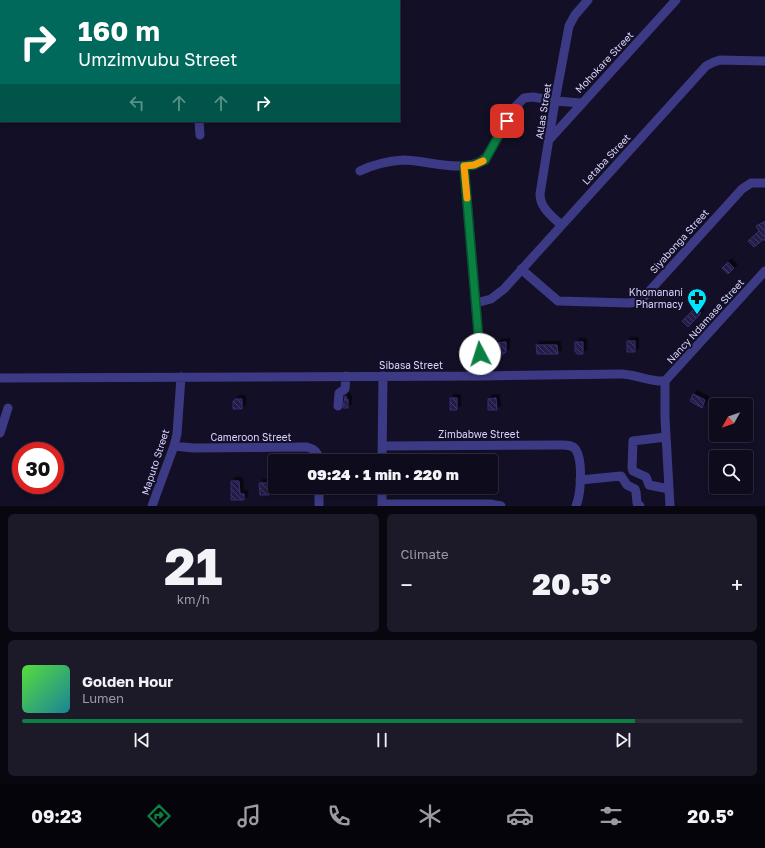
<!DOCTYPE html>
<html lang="en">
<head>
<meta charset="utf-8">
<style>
  body { margin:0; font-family:"Golos Text",sans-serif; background:#1c1929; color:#f1f3f6; height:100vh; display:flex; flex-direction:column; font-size:15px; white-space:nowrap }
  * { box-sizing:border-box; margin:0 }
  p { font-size:13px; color:#9b9ba3 }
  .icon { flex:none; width:22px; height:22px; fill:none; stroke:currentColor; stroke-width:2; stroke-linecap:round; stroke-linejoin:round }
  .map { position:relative; height:506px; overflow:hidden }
  .details { display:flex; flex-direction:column; gap:8px; padding:8px; background:#08060f; flex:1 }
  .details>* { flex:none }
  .banner { position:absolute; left:0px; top:0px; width:400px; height:122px; box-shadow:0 2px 6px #0003,0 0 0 1px #2e2b3b; background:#00695c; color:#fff; overflow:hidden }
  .needle { width:26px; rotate:230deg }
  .tools { position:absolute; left:709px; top:398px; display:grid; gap:8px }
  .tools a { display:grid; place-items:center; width:44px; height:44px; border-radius:4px; background:#0e0b1c; box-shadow:0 2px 6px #0003,0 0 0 1px #2e2b3b; font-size:20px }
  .speed { position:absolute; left:12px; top:442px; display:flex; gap:8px; font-size:20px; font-weight:700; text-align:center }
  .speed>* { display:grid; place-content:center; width:52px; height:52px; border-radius:50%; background:#0e0b1c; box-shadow:0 2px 6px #0003,0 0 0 1px #2e2b3b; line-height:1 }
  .speed .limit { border:6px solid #d22; background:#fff; color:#111 }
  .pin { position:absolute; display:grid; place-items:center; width:34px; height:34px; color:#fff; margin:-17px; border-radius:8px; box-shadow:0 2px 6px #0006 }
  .me { position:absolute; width:44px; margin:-22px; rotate:355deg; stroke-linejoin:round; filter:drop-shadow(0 0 3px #0008) }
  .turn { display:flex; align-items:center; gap:14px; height:84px; padding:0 12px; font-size:18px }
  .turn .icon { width:52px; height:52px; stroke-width:2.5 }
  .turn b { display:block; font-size:28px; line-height:34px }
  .lanes { display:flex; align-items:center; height:38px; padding:0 12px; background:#0003; justify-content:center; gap:20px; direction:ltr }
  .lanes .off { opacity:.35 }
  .big { font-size:30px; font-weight:800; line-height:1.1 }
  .details .tile { flex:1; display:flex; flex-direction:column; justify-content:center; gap:6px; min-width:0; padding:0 14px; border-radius:6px; background:#1c1929 }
  .details .dial { align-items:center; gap:0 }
  .dial b { font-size:52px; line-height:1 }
  .song { display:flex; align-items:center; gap:12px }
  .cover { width:48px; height:48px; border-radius:6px; background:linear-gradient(135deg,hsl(110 70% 55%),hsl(190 70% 35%)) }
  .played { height:4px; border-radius:2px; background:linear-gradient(90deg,#0b8043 85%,#2e2b3b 85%) }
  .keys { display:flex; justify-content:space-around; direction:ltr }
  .heat { display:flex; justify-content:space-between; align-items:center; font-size:22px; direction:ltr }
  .details .tiles { flex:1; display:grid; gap:8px; grid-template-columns:1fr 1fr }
  .tile:last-child { grid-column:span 2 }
  .trip { position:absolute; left:268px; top:454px; width:230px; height:40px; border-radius:4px; background:#0e0b1c; box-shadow:0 2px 6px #0003,0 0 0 1px #2e2b3b; font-weight:800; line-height:40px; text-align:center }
  .menu { display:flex; height:64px; justify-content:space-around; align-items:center; background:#06040b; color:#9b9ba3 }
  .menu .icon { width:28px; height:28px }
  .menu .selected { color:#0b8043 }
  .menu b { font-size:18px; color:#f1f3f6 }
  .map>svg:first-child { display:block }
  .building { fill:url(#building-back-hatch); stroke:#3b2d73; filter:url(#shadow) }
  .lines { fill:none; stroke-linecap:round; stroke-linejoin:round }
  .minor { stroke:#3d3a85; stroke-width:9 }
  .route-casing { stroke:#07532c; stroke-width:10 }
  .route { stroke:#0b8043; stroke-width:7 }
  .slow { stroke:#f59e0b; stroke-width:7 }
  .labels { text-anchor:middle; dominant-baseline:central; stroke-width:4; stroke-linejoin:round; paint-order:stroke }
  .street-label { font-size:10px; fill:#d9d4ff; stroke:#130f26 }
  .poi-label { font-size:10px; fill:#d9d4ff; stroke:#130f26; text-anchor:end }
</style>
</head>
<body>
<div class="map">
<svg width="765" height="506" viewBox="0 0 765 506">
  <defs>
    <pattern id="building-back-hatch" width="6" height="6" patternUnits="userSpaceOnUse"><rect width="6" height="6" fill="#241b47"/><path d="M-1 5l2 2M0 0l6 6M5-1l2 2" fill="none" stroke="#433b63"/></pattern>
    <filter id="shadow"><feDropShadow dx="3.5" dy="-3.5" stdDeviation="0" flood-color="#0009"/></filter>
  </defs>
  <rect width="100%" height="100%" fill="#130f26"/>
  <!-- building -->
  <path class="building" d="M765,221V241L764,239L754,247L748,241L759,231L756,226Z
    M728,262L734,268L728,274L722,268Z
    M695,308L701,313L688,327L682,321Z
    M627,341H635V352H627Z
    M506,342V352L504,353V354H497V343Z
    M575,342H583V354H577V352H575Z
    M536,345H557L558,354H537Z
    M693,394L705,400L702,408L690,401Z
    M345,396H346V399H348V408H343Z
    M450,398H457V410H450Z
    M496,398L497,410H488V399Z
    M235,399H242V409H233V401H235Z
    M231,481H239L240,494H244V500H231Z
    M259,483H268L269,495H260Z"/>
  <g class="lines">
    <!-- minor -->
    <path class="minor" d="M69,0L77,1
      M201,1V0
      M393,1V0
      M199,121L200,135
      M549,140L676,0
      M464,166L482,376
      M360,171C374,164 389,161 404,160C427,160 470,176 487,156L514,108L524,98L533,97L555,101L581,103
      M561,225C552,216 540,208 540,194L555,101L569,26L575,15L588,0
      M521,269L558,301L629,303L637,302L644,297L742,189L751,183H765
      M476,303L491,299L504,289L706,66L714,62L720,60L765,61
      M0,378L482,376L620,374C636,374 649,382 665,381
      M338,406L339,393L345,389L346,376
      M0,433L8,408
      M666,437L633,441L632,468L633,471L646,477L649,485L669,489
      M174,446L193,448L307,447C315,449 319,454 319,461
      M383,446L562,445C567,445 573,445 576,450C583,461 581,494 576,506
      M382,461L383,376
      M580,480L621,476L627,485L635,489L636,492L637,503L640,506
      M319,487V506
      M382,504H490L501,506
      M152,506L174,446L177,434L181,377
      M382,506V487
      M670,506L665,418V381L765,271"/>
  </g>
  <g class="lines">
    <!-- route casing -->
    <g class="route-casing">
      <path id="route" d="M480,354L464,166L474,165L485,160L507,121"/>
    </g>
    <!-- route -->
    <use href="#route" class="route"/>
    <!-- slow -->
    <path class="slow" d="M467,198L464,166L474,165L483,161"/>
  </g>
  <!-- icons -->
  <defs>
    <g id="pharmacy-pin" transform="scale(1)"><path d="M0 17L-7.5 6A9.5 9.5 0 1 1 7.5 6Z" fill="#00e5ff" stroke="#130f26"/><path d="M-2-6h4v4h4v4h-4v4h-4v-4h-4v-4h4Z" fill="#111"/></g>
  </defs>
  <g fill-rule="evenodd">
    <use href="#pharmacy-pin" x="697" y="298"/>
  </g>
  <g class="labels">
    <!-- street labels -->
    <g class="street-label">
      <text transform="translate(604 62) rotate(-47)">Mohokare Street</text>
      <text transform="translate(543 111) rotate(-81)">Atlas Street</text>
      <text transform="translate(606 159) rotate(-47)">Letaba Street</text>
      <text transform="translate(679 241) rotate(-48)">Siyabonga Street</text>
      <text transform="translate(705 321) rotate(-48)">Nancy Ndamase Street</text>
      <text x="411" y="365">Sibasa Street</text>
      <text x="479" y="434">Zimbabwe Street</text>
      <text x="251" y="437">Cameroon Street</text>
      <text transform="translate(155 462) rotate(-72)">Maputo Street</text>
    </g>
    <!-- poi labels -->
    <g class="poi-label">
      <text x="683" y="292">Khomanani<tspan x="683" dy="12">Pharmacy</tspan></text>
    </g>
  </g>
</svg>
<div class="tools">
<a><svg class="needle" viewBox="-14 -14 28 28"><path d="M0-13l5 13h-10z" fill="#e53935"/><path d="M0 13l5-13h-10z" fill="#9b9ba3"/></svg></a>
<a><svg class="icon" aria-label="search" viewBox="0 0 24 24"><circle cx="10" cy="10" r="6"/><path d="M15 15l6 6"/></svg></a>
</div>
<div class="speed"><div class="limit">30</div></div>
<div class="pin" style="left:507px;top:121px;background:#d93025"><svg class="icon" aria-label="arrive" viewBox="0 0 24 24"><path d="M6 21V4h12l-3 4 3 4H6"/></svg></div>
<svg class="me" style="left:480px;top:354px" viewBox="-20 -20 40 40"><circle r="19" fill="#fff"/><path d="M0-13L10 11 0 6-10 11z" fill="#0b8043"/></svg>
<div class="trip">09:24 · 1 min · 220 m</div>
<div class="banner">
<div class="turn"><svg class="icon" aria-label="right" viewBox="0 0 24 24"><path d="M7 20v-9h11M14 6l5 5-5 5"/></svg><div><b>160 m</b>Umzimvubu Street</div></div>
<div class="lanes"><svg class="icon off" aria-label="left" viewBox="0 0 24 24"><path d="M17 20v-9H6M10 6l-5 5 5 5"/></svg><svg class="icon off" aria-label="ahead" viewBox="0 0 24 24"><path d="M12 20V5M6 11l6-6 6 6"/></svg><svg class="icon off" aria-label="ahead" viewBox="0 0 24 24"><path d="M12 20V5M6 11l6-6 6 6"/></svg><svg class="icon" aria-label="right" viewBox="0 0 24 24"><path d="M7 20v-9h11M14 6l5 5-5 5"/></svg></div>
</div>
</div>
<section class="details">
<div class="tiles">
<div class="tile dial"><b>21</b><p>km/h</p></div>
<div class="tile"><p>Climate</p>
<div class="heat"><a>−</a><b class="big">20.5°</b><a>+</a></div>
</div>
<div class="tile">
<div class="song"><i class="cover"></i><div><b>Golden Hour</b><p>Lumen</p></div></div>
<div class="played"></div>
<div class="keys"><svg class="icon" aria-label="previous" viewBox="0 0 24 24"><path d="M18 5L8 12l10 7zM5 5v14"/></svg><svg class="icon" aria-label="pause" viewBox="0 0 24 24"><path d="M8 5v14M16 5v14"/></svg><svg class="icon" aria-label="next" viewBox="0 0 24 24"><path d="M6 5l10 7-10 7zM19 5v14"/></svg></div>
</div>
</div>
</section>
<nav class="menu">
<b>09:23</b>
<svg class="icon selected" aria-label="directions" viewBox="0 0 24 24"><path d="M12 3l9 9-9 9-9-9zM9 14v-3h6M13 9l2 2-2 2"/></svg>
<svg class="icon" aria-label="music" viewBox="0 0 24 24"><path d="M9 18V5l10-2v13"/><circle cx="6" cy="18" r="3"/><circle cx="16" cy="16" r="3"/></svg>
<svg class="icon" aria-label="phone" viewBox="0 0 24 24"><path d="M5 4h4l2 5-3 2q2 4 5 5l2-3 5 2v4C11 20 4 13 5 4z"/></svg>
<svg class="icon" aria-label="climate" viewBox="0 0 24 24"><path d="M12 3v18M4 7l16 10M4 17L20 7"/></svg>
<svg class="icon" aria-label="car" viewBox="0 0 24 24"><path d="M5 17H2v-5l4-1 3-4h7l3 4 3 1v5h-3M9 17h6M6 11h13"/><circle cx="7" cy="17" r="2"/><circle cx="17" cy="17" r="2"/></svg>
<svg class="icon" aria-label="filters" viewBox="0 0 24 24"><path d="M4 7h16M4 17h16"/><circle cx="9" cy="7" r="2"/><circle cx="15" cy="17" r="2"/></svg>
<b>20.5°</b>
</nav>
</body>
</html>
